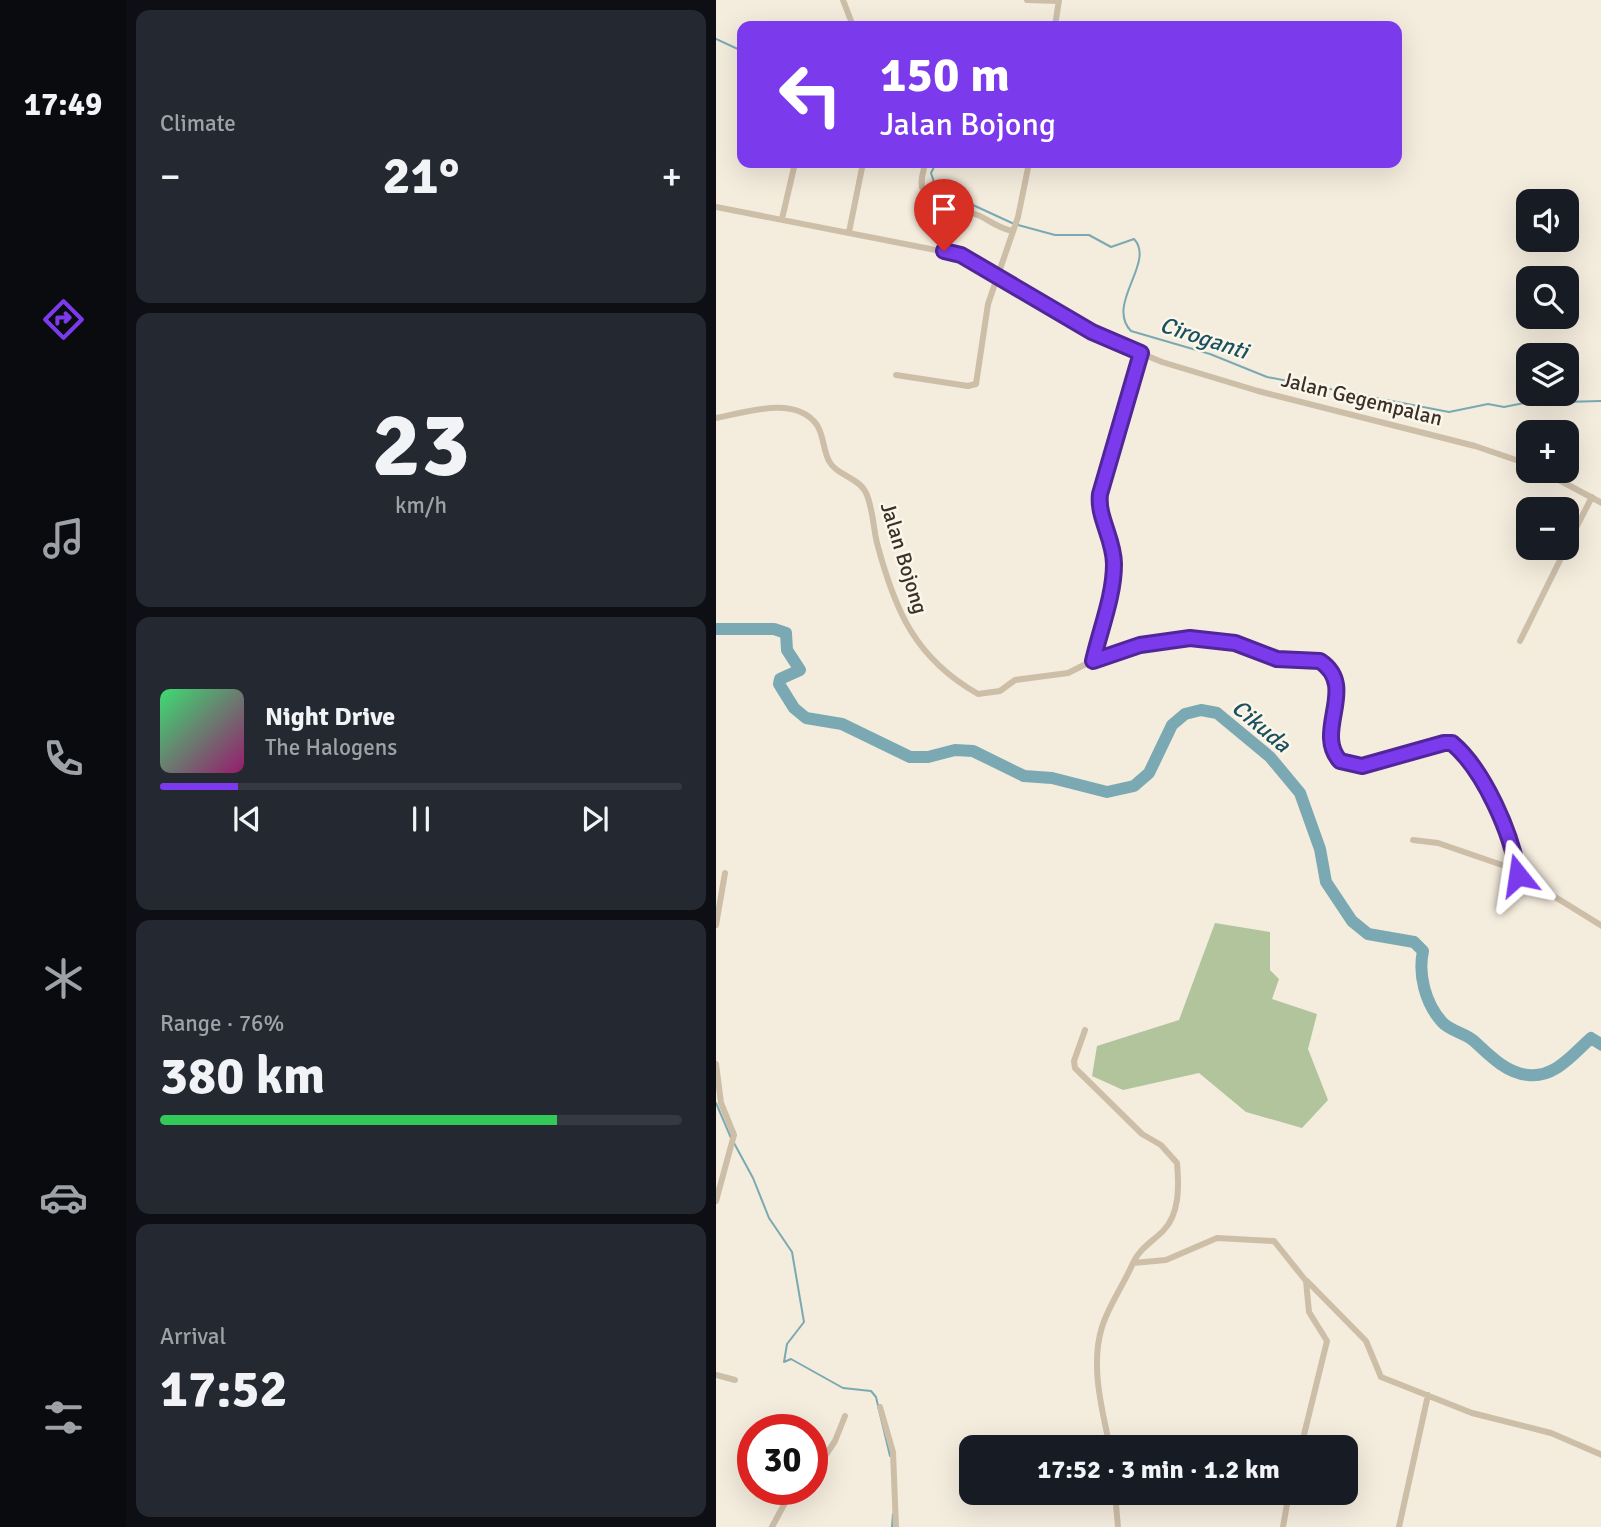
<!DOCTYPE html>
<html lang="en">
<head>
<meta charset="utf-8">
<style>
  body { margin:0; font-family:Signika,sans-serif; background:#242831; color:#f1f3f6; height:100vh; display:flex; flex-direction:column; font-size:26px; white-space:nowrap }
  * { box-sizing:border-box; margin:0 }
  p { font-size:23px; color:#9ea1a6 }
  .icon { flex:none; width:38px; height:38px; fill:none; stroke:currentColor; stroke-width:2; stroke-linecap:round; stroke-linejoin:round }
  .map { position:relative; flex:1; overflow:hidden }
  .side { display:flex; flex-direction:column; gap:10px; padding:10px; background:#0d0f14; width:590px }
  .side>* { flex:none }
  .top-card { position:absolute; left:21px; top:21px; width:665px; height:147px; border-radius:14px; box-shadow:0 7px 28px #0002; background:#7c3aed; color:#fff; overflow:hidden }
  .buttons { position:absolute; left:800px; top:189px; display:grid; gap:14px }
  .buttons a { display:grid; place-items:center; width:63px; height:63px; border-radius:14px; background:#171b24; box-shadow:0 7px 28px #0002; font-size:35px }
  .speed { position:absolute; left:21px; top:1414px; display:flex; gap:14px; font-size:35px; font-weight:700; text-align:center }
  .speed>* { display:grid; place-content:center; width:91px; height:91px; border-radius:50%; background:#171b24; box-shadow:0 7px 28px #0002; line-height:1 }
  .speed .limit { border:10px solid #d22; background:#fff; color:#111 }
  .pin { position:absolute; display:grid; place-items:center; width:60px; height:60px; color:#fff; margin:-72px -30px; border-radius:50% 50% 50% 0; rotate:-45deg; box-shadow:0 0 7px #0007 }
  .pin .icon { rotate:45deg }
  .me { position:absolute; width:77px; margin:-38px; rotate:345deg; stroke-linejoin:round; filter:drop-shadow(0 0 5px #0008) }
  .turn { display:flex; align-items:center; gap:24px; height:147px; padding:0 28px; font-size:32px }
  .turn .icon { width:91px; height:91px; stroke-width:2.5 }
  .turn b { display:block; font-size:49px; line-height:60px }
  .big { font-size:52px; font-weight:800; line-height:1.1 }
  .side .card { flex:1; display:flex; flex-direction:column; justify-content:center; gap:10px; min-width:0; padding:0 24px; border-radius:14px; background:#242831 }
  .side .dial { align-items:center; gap:0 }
  .dial b { font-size:91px; line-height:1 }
  .song { display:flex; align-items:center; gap:21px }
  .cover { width:84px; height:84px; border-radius:10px; background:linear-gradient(135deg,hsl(140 70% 55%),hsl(320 70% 35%)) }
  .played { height:7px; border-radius:4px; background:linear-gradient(90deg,#7c3aed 15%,#363941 15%) }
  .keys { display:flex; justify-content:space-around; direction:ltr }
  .heat { display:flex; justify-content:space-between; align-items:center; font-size:38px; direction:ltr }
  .charge { height:10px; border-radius:5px; background:linear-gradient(90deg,#34c759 76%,#363941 0) }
  .trip { position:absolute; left:243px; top:1435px; width:399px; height:70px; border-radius:14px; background:#171b24; box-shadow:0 7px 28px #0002; font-weight:800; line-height:70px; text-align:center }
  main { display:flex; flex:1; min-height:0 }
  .menu { display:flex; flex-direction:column; width:126px; justify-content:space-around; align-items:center; background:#090b0e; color:#9ea1a6 }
  .menu .icon { width:49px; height:49px }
  .menu .active { color:#7c3aed }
  .menu b { font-size:32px; color:#f1f3f6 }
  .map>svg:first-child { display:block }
  .green { fill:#b1c49c }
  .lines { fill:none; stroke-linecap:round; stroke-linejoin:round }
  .stream { stroke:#7aa9b3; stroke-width:2 }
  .river { stroke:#7aa9b3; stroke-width:12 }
  .street { stroke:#cdbea8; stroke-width:6 }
  .route-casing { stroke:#51269a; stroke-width:18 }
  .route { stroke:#7c3aed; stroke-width:12 }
  .labels { text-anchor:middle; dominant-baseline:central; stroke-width:5; stroke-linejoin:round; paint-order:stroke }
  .street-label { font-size:21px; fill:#3a3029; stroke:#fbf6ea }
  .water-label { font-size:23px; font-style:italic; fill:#1b505e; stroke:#fbf6ea }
</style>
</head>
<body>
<main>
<nav class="menu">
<b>17:49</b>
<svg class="icon active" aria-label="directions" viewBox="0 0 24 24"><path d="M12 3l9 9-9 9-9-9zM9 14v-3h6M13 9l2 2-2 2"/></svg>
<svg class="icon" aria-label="music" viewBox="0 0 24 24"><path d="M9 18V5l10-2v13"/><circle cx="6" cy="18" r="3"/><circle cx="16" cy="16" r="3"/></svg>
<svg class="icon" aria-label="phone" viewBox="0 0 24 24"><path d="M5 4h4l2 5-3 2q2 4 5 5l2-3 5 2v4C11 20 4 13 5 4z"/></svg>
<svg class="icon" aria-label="climate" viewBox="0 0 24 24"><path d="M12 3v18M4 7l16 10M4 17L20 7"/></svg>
<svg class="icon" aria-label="car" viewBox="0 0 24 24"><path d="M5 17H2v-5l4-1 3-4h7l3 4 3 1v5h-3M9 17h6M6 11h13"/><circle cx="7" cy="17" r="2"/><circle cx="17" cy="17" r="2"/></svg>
<svg class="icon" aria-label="filters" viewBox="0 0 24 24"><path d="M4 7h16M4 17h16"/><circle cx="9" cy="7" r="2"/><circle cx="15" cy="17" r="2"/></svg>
</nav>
<section class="side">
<div class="card"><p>Climate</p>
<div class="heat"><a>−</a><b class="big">21°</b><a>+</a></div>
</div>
<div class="card dial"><b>23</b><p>km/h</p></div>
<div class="card">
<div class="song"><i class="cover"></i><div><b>Night Drive</b><p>The Halogens</p></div></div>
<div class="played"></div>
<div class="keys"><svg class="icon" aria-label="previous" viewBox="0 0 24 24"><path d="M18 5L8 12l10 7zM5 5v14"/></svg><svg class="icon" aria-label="pause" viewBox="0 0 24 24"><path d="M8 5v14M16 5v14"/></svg><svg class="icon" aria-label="next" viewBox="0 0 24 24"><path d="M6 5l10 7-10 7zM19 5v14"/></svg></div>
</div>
<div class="card"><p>Range · 76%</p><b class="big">380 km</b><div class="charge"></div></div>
<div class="card"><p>Arrival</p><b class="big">17:52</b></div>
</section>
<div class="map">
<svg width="886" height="1527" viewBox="0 0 886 1527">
  <rect width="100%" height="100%" fill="#f4ecdd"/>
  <!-- green -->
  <path class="green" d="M499,923L554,932V970L563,979L556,999L601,1014L592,1049L612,1100L586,1128L530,1112L483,1073L407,1090L376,1076L381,1046L463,1020Z"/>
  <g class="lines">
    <!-- stream -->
    <path class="stream" d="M0,39L26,51
      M225,163L219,165L215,173L220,188L296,223
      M302,225L339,235H373L395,247L418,239C440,262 389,304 415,331L494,354L551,377L733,412L772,404L788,407L808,403L886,401
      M0,1103L15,1138
      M18,1143L37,1178L53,1218L76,1252L88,1322L71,1344L68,1362L75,1359L127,1388L155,1391L160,1397L174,1456
      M176,1527L177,1514"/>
    <!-- river -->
    <path class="river" d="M0,629H58L70,633L71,650L84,670L64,679L63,684L78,708L90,718L126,724L194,757H212L239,750L257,751L308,776L336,778L391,792L418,786L433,773L456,725L469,714L485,710L501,713L554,757L584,793L604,849L610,882L636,921L652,934L698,942L707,951C702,974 709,1003 726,1022C734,1031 749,1033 758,1041C773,1055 790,1073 812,1075C839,1078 857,1054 875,1038L886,1045"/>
    <!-- street -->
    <path class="street" d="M127,0L137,26
      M311,0L343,1
      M339,26L343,0
      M105,163H106
      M209,163C208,171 203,182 207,190C215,209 250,208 266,217C277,223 283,228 296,231
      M0,207L245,255L376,333L446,362L542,391L759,446L812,464
      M66,219L79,163
      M133,232L147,163
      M180,375L252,386L260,384L272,304L302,217L313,163
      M0,418C30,412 80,395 101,425C108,436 107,450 113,461C120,475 141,477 149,491C157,505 157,528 161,543C179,611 199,658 262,694L284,691L299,680L352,673L386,656L448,641L474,638L509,641L561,659L604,661L608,664L622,690L614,740L624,761L632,766L656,765L728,743H736C769,769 796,835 802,875
      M826,471L886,503
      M850,547L876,497
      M804,641L850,548
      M377,661C384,630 398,596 398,564C399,539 381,517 384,494L425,353
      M697,840L722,843L789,866L886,926
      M0,925L9,873
      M369,1030L358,1061L359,1068L426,1134L445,1145L461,1163C463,1185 464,1214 447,1231C436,1242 424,1248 417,1263
      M0,1064L5,1103L18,1135L0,1201
      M591,1281L650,1341L665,1377L756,1413L835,1433L886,1455
      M0,1375L19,1380
      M164,1407L177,1452L180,1527
      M394,1447C386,1410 374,1365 386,1327C393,1305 408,1284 417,1263L450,1260L501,1238L558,1241L590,1281L593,1312L611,1341L585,1447
      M96,1476L119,1441L129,1416
      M399,1493L402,1527
      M56,1527L71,1499L86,1489
      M567,1527L573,1493
      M683,1527L712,1395"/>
  </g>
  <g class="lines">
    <!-- route casing -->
    <g class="route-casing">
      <path id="route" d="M228,251L245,255L376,332L425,353L384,494C381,517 398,539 398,564C398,596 384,630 377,661L424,645L474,638L519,643L561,659L604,661C643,687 597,731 624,761L646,766L728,743H736C768,770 796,834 802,875"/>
    </g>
    <!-- route -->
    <use href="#route" class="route"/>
  </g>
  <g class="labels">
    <!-- street labels -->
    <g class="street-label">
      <text transform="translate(646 399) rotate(14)">Jalan Gegempalan</text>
      <text transform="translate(188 558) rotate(73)">Jalan Bojong</text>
    </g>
    <!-- water labels -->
    <g class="water-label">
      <text transform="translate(488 338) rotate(18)">Ciroganti</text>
      <text transform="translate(545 726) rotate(40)">Cikuda</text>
    </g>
  </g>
</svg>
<div class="buttons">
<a><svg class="icon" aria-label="sound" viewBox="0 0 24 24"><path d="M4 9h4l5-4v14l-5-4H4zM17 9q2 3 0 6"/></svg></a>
<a><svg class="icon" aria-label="search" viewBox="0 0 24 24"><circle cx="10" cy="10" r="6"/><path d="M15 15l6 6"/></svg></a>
<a><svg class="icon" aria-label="layers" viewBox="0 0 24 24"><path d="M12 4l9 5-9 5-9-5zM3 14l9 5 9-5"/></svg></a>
<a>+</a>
<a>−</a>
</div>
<div class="speed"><div class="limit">30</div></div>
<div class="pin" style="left:228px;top:251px;background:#d93025"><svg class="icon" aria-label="arrive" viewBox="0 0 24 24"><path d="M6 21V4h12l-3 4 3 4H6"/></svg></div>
<svg class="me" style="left:802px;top:875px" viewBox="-20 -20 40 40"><path d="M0-17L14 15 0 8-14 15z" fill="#7c3aed" stroke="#fff" stroke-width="4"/></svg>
<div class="trip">17:52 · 3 min · 1.2 km</div>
<div class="top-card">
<div class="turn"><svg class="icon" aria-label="left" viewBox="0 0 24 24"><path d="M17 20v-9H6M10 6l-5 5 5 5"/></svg><div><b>150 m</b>Jalan Bojong</div></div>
</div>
</div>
</main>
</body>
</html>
